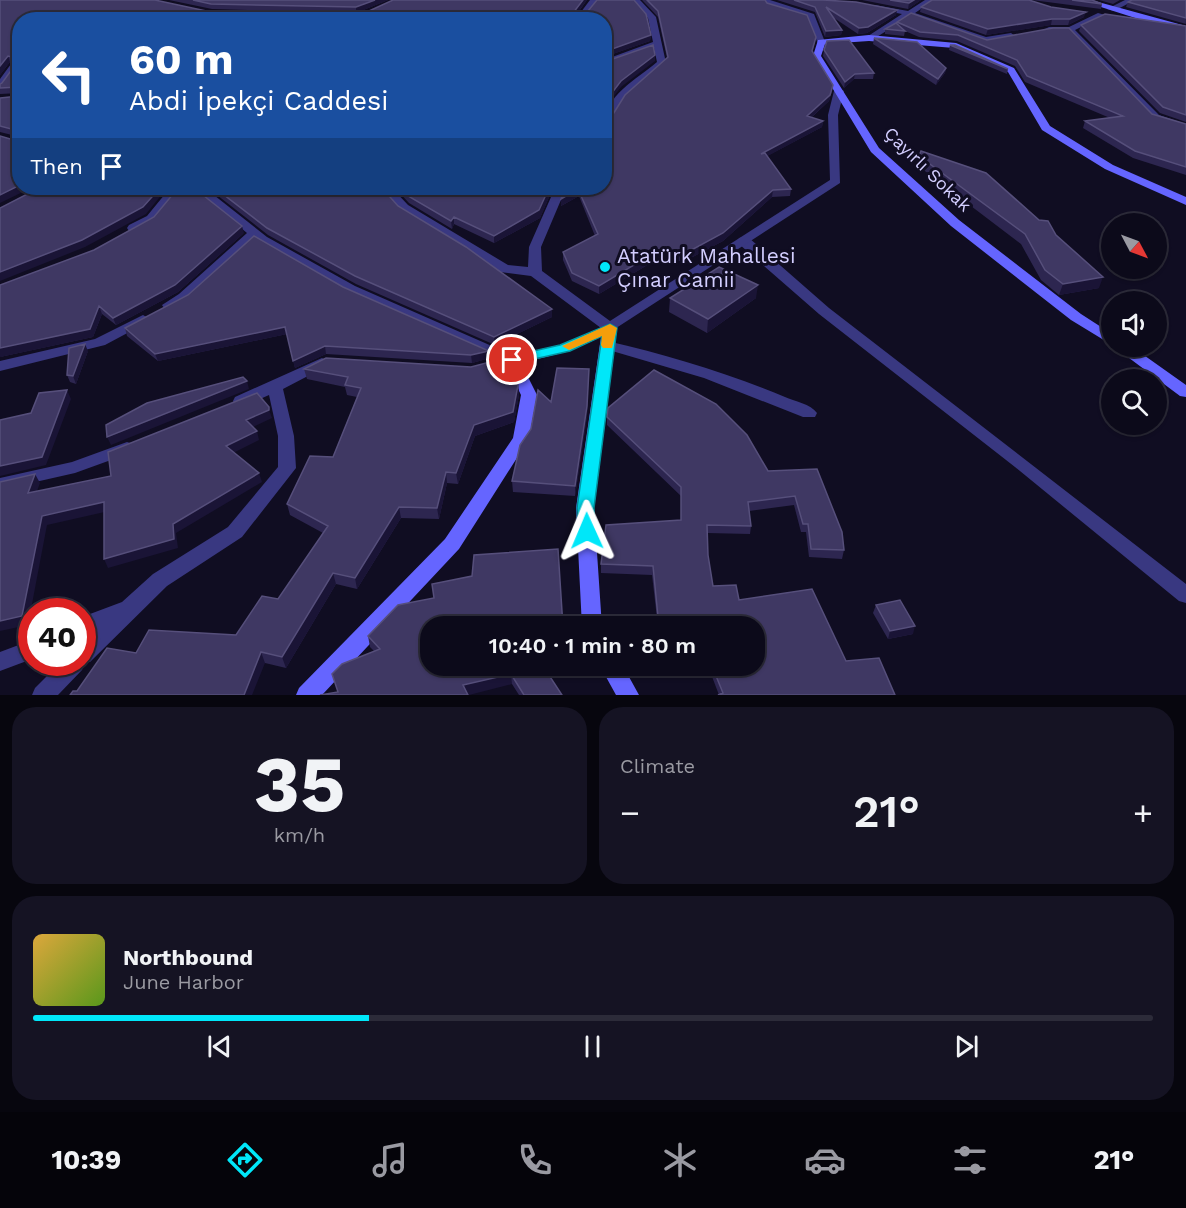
<!DOCTYPE html>
<html lang="en">
<head>
<meta charset="utf-8">
<style>
  body { margin:0; font-family:"Work Sans",sans-serif; background:#151323; color:#f1f3f6; height:100vh; display:flex; flex-direction:column; font-size:22px; white-space:nowrap }
  * { box-sizing:border-box; margin:0 }
  p { font-size:20px; color:#9a9aa2 }
  .icon { flex:none; width:33px; height:33px; fill:none; stroke:currentColor; stroke-width:2; stroke-linecap:round; stroke-linejoin:round }
  .map { position:relative; height:695px; overflow:hidden }
  .sheet { display:flex; flex-direction:column; gap:12px; padding:12px; background:#07060e; flex:1 }
  .sheet>* { flex:none }
  .guide { position:absolute; left:12px; top:12px; width:600px; height:183px; border-radius:24px; box-shadow:0 2px 4px #0004,0 0 0 2px #2c2b39; background:#1a4fa0; color:#fff; overflow:hidden }
  .needle { width:39px; rotate:131deg }
  .fabs { position:absolute; left:1101px; top:213px; display:grid; gap:12px }
  .fabs a { display:grid; place-items:center; width:66px; height:66px; border-radius:50%; background:#0c0a1a; box-shadow:0 2px 4px #0004,0 0 0 2px #2c2b39; font-size:30px }
  .speed { position:absolute; left:18px; top:598px; display:flex; gap:12px; font-size:30px; font-weight:700; text-align:center }
  .speed>* { display:grid; place-content:center; width:78px; height:78px; border-radius:50%; background:#0c0a1a; box-shadow:0 2px 4px #0004,0 0 0 2px #2c2b39; line-height:1 }
  .speed .limit { border:9px solid #d22; background:#fff; color:#111 }
  .pin { position:absolute; display:grid; place-items:center; width:51px; height:51px; color:#fff; margin:-26px; border:3px solid #fff; border-radius:50%; box-shadow:0 2px 6px #0007 }
  .me { position:absolute; width:66px; margin:-33px; rotate:359deg; stroke-linejoin:round; filter:drop-shadow(0 0 4px #0008) }
  .turn { display:flex; align-items:center; gap:21px; height:126px; padding:0 18px; font-size:27px }
  .turn .icon { width:78px; height:78px; stroke-width:2.5 }
  .turn b { display:block; font-size:42px; line-height:51px }
  .then { display:flex; align-items:center; height:57px; padding:0 18px; background:#0003; gap:12px; font-size:22px }
  .big { font-size:45px; font-weight:600; line-height:1.1 }
  .sheet .widget { flex:1; display:flex; flex-direction:column; justify-content:center; gap:9px; min-width:0; padding:0 21px; border-radius:24px; background:#151323 }
  .sheet .dial { align-items:center; gap:0 }
  .dial b { font-size:78px; line-height:1 }
  .song { display:flex; align-items:center; gap:18px }
  .cover { width:72px; height:72px; border-radius:9px; background:linear-gradient(135deg,hsl(40 70% 55%),hsl(90 70% 35%)) }
  .played { height:6px; border-radius:3px; background:linear-gradient(90deg,#00e7f9 30%,#2c2b39 30%) }
  .keys { display:flex; justify-content:space-around; direction:ltr }
  .heat { display:flex; justify-content:space-between; align-items:center; font-size:33px; direction:ltr }
  .sheet .tiles { flex:1; display:grid; gap:12px; grid-template-columns:1fr 1fr }
  .widget:last-child { grid-column:span 2 }
  .trip { position:absolute; left:420px; top:616px; width:345px; height:60px; border-radius:24px; background:#0c0a1a; box-shadow:0 2px 4px #0004,0 0 0 2px #2c2b39; font-weight:600; line-height:60px; text-align:center }
  .tabs { display:flex; height:96px; justify-content:space-around; align-items:center; background:#05040a; color:#9a9aa2 }
  .tabs .icon { width:42px; height:42px }
  .tabs .current { color:#00e7f9 }
  .tabs b { font-size:27px; color:#f1f3f6 }
  .map>svg:first-child { display:block }
  .lines { fill:none; stroke-linecap:round; stroke-linejoin:round }
  .lane { fill:#393881; fill-rule:evenodd }
  .street { fill:#393881; fill-rule:evenodd }
  .secondary { fill:#6565ff; fill-rule:evenodd }
  .wall { fill:#2d2650 }
  .shaded-wall { fill:#1a1436 }
  .building { fill:#3f3863; stroke:#564f7b; stroke-width:1.5 }
  .route { fill:#00e7f9; stroke:#0096a2; stroke-width:1.5 }
  .slow { fill:#f59e0b }
  .poi-dot { fill:#00e7f9; stroke:#100d22; stroke-width:2 }
  .labels { text-anchor:middle; dominant-baseline:central; stroke-width:6; stroke-linejoin:round; paint-order:stroke }
  .far-street-label { font-size:18px; fill:#d3ceff; stroke:#100d22 }
  .poi-label { font-size:21px; fill:#d3ceff; stroke:#100d22; text-anchor:start }
</style>
</head>
<body>
<div class="map">
<svg width="1186" height="695" viewBox="0 0 1186 695">
  <rect width="100%" height="100%" fill="#100d22"/>
  <g class="lines">
    <!-- lane -->
    <path class="lane" d="M744,237L749,238L829,308L1186,584V603L1179,601L1015,467L819,314L739,244L738,241L739,238Z
      M607,341C668,355 727,373 785,397C794,401 811,404 817,413L815,417H803L704,378L602,348L600,345Z"/>
    <!-- street -->
    <path class="street" d="M590,0H598L583,20H575Z
      M632,0H640L656,17L666,63L623,100L608,124L604,125C604,96 637,79 657,62L654,48L604,66V60L653,42L648,18Z
      M762,0H770L814,14L825,42L818,44L808,18L767,6Z
      M925,0H934L915,13L986,37L1011,33L1015,36L985,43L910,16L872,40L865,38L902,14L875,9V5L908,11Z
      M1125,0H1135L1114,11L1107,9Z
      M1098,13L1105,15L1075,30L1159,115L1186,124V130L1151,119L1068,31H1049L1045,29L1049,27H1069Z
      M11,64L18,66L3,88L0,89V79Z
      M839,88L844,91L838,115L840,183L610,332L605,331L531,276L500,272L400,211L380,188H392L408,205L508,265L528,267L529,247L555,188H566L541,247L542,271L610,321L830,180L828,115L834,91Z
      M170,188H182C170,204 152,235 129,231L127,228L129,225L147,216Z
      M192,188H205L267,237L355,286L517,357L520,360L517,363H507L345,292L255,240C238,255 185,313 164,308L162,305L179,294L247,233Z
      M143,315L150,319L148,322L105,345L0,371V361L95,339Z
      M322,358L330,363L327,366L283,389L294,436L296,468L242,537L167,586L90,662L85,663L82,670L58,695H32L35,688L60,663H82V640L90,633L82,636V617L122,602L153,574L228,527L278,467V436L269,395L247,405H235L233,401L235,397Z
      M127,442L133,444L136,448L133,452L75,473L0,490V478L72,462Z
      M32,640V659L0,671V652Z"/>
    <!-- secondary -->
    <path class="secondary" d="M1079,0H1091L1186,26V30L1154,24Z
      M869,35L956,43L1014,68L1050,126L1113,165L1186,197V205L1105,169L1042,130L1008,72L954,48L869,41L825,44L821,56L879,148L959,220L1081,314L1112,334V345L1071,320L951,226L871,152L813,56L818,40Z
      M610,324L617,328L594,508L602,627H582L576,508L601,337L570,351L521,363L537,395L529,439L459,549L322,695H296L299,688L445,539L513,438L521,395L504,360L507,357L560,345Z
      M1113,346H1131L1186,385V397L1180,396Z
      M600,666H623L639,695H616Z"/>
  </g>
  <!-- wall -->
  <path class="wall" d="M0,0H155L211,12L358,16L393,0H587L575,17H583L597,0H634L646,14L651,35L650,41L604,57V20H20V93L0,94V84L2,83L16,63L10,62L0,75Z
    M169,0H388L356,13L212,9Z
    M642,0H765L767,3L815,42L812,52L832,91L829,101L812,117L823,121L822,127L767,156L791,189L790,196L772,197L723,241L685,261H654L599,294L572,281L563,260V252L595,236L579,196L561,206V199L610,119L667,58L658,17Z
    M777,0H823L897,10L896,15L867,33L858,34L834,18L842,30L841,35L825,37L815,12Z
    M862,0H921L908,9Z
    M1032,0H1092L1102,4L1101,9Z
    M1099,0H1120L1113,4Z
    M1186,0V24L1126,7L1128,2Z
    M921,7L1084,17L1068,25H1051L986,35L920,12Z
    M911,13L1152,114L1186,124V175L1133,158L1083,128L1085,121L1110,118L1025,82L1015,66L957,41L919,37L905,31L904,36L885,34V29L896,23L897,22Z
    M1081,25L1186,26V122L1160,113L1079,31Z
    M874,38L946,68L945,73L936,85L873,44Z
    M950,45L1008,69L1007,74L949,50Z
    M824,50L874,73L873,79H854L844,88L823,56Z
    M19,96L20,137L0,132V98Z
    M919,156L1056,235L1099,288L1059,295L1041,280L1021,244L917,165Z
    M208,188H382L398,206L552,317L495,345L356,284L268,235Z
    M395,188H553L540,218L494,243L454,224L452,229L409,203Z
    M244,233L178,292L116,325L102,314L93,337L0,357Z
    M343,287L490,358L472,363L326,354L295,368L287,334L158,361L127,336L125,328Z
    M670,298H756L707,333L669,312Z
    M88,351L76,384L70,382L67,375Z
    M304,369L518,385L519,395L514,422L475,436L458,484L447,483L439,519L401,518L357,589L336,584L286,668L265,663L77,691L136,653L236,635L278,599L323,533L290,515L287,504L333,457L357,397L347,395L345,387L307,379Z
    M589,369L587,416L575,496L513,492L512,481L531,429L551,402Z
    M607,417L768,471L817,469L844,550L842,559L809,557L806,532H801L794,505L749,511L751,526L750,534L707,533L708,555L713,586L739,600L846,661L719,695L708,666H754V627H658L652,575L601,573V564L681,520V496L607,425Z
    M876,605L913,634L888,639L873,613Z
    M368,636L565,670L548,674L562,695H519L512,684L337,692L374,651L370,647Z"/>
  <!-- shaded-wall -->
  <path class="shaded-wall" d="M375,0H388L356,13V7Z
    M583,0H587L573,19V13Z
    M914,0H921L908,9L909,3Z
    M897,10L896,15L867,33L858,34L859,28Z
    M1086,12L1084,17L1068,25L1070,19Z
    M1052,19L1051,25L986,35L988,29Z
    M842,30L841,35L825,37L826,31Z
    M651,35L650,41L604,57V52Z
    M655,55V61L621,87L608,104L604,115V109L608,98L621,81Z
    M8,56L10,62L0,75V66Z
    M946,68L945,73L936,85L938,79Z
    M855,74L854,79L844,88L845,82Z
    M833,85L829,101L806,122L807,116Z
    M823,121L822,127L760,160L761,154Z
    M20,185V188H31L0,203V195Z
    M160,188H167L146,214L85,247L0,281V272Z
    M549,188H553L540,218L494,243V236Z
    M578,189L579,196L561,206V199Z
    M773,190L772,197L723,241L685,261L686,253Z
    M454,217V224L452,229L451,221Z
    M242,226L244,233L178,292L116,325L113,318Z
    M654,253V261L599,294V286Z
    M1103,277L1099,288L1059,295L1063,284Z
    M758,285L756,298L707,333L708,319Z
    M99,306L102,314L93,337L0,357V348Z
    M552,309V317L495,345L494,337Z
    M285,327L287,334L158,361L155,354Z
    M85,344L88,351L76,384L73,376Z
    M325,346L326,354L295,368L293,361Z
    M489,351L490,358L472,363L471,355Z
    M589,369L587,416L575,496V486Z
    M247,381L249,389L111,445L107,437Z
    M518,385L519,395L514,422L475,436L458,484L456,473L474,425Z
    M67,390L71,399L46,465L0,476V466Z
    M269,410L272,418L249,429L246,420Z
    M257,431L259,440L229,455L226,446Z
    M446,472L447,483L439,519L437,508Z
    M259,473L262,482L176,533L178,548L108,568L104,559Z
    M35,474L40,483L33,502L28,493Z
    M104,502L109,511L47,525L28,625L0,631V621L42,516Z
    M399,507L401,518L357,589L355,578Z
    M333,573L336,584L286,668L282,657Z
    M915,626L913,634L888,639L890,631Z
    M261,652L265,663L252,695H244Z
    M542,666H565V670L542,675Z
    M511,674L512,684L469,695H465L463,685Z"/>
  <!-- building -->
  <path class="building" d="M0,0H155L211,12L358,16L393,0H583L573,13L575,17H583L597,0H634L646,14L651,35L604,52V20H20V89L18,87L0,88V84L2,83L18,61L16,58L8,56L0,66Z
    M193,0H375L356,7L211,4Z
    M647,0H765L767,3L807,15L816,37L812,51L833,85L830,95L807,116L823,121L761,154L765,153L791,189L773,190L723,233L686,253H654L599,286L572,273L563,252L598,234L578,189L561,199L565,188H604V121L610,119L625,95L668,57L658,11Z
    M794,0H823L856,2L897,10L868,27L859,28L826,7L842,30L826,31L815,7Z
    M890,0H914L909,3Z
    M932,0H1029L1051,7L1086,12L1070,19H1052L988,29L921,7Z
    M1072,0H1092L1102,4Z
    M1132,0H1186V18L1128,2Z
    M911,13L987,40L1053,28H1069L1152,114L1186,124V167L1135,151L1085,121L1123,116L1027,76L1017,60L958,35L920,32L897,22Z
    M1105,14L1186,26V115L1163,107L1081,25Z
    M896,23L905,31L885,29Z
    M874,38L917,42L946,68L938,79Z
    M849,40L874,73L855,74L845,82L824,50L827,41Z
    M653,45L655,55L621,81L608,98L604,109V62Z
    M950,45H955L1008,69Z
    M20,93V136L19,131L0,126V98L19,96Z
    M0,136L17,141L20,139V158L16,159H20V185L0,195Z
    M921,151L986,173L1039,220L1048,221L1056,235L1103,277L1063,284L1045,270L1025,234L919,156Z
    M39,188H106L112,189L114,188H160L143,207L82,240L0,272V208Z
    M178,188H194L242,226L175,285L113,318L99,306L90,329L0,348V285L94,250L154,217Z
    M215,188H382L398,206L466,247L552,309L494,337L355,276L267,228Z
    M400,188H549L539,210L494,236L454,217L451,221L408,196Z
    M254,236L343,287L489,351L471,355L325,346L293,361L285,327L155,354L125,328L188,295Z
    M719,267L758,285L708,319L670,298Z
    M85,344L73,376L67,375L69,348Z
    M326,358L471,367L501,359L508,365L518,385L513,412L474,425L456,473L446,472L437,508L399,507L355,578L333,573L282,657L261,652L244,695H70L73,691H77L107,648L136,653L149,630L236,635L262,596L278,599L328,526L287,504L310,456L333,457L361,388L345,385L348,377L304,369Z
    M557,368L589,369L587,406L575,486L512,481L520,445L531,429L538,390L551,402Z
    M654,370L716,404L747,435L768,471L817,469L842,532L844,550L811,549L808,524H803L795,496L748,502L751,526L707,525L708,555L713,586L736,585L739,600L812,589L846,661L879,658L895,695H718L723,693L712,666H754V627H659L653,566L601,564L606,525L681,520V487L607,417L608,408Z
    M243,377L247,381L107,437L106,425L147,403Z
    M67,390L42,457L0,466V420L31,413L39,393Z
    M257,393L269,407V410L246,420L257,431L226,446L259,473L173,524L174,539L104,559V502L42,516L22,616L0,621V482L35,474L28,493L111,476L108,452Z
    M558,549L563,627H430V666H543L562,695H524L511,674L463,685L468,695H320L338,692L332,674L342,664L380,649L368,636L398,605L434,598L432,584L472,576L474,555Z
    M900,600L915,626L890,631L876,605Z"/>
  <!-- route -->
  <path class="route" d="M610,324L617,328L594,508L595,531L593,536L587,538L581,536L578,531L577,508L602,336L570,351L512,364L505,360L507,357L560,345Z"/>
  <!-- slow -->
  <path class="slow" d="M610,324L617,328L612,348H603L601,345L602,336L569,350L562,346Z"/>
  <!-- markers -->
  <circle class="poi-dot" cx="605" cy="267" r="6"/>
  <g class="labels">
    <!-- far-street labels -->
    <g class="far-street-label">
      <text transform="translate(928 169) rotate(44)">Çayırlı Sokak</text>
    </g>
    <!-- poi labels -->
    <g class="poi-label">
      <text x="617" y="255">Atatürk Mahallesi<tspan x="617" dy="24">Çınar Camii</tspan></text>
    </g>
  </g>
</svg>
<div class="fabs">
<a><svg class="needle" viewBox="-14 -14 28 28"><path d="M0-13l5 13h-10z" fill="#e53935"/><path d="M0 13l5-13h-10z" fill="#9a9aa2"/></svg></a>
<a><svg class="icon" aria-label="sound" viewBox="0 0 24 24"><path d="M4 9h4l5-4v14l-5-4H4zM17 9q2 3 0 6"/></svg></a>
<a><svg class="icon" aria-label="search" viewBox="0 0 24 24"><circle cx="10" cy="10" r="6"/><path d="M15 15l6 6"/></svg></a>
</div>
<div class="speed"><div class="limit">40</div></div>
<div class="pin" style="left:512px;top:360px;background:#d93025"><svg class="icon" aria-label="arrive" viewBox="0 0 24 24"><path d="M6 21V4h12l-3 4 3 4H6"/></svg></div>
<svg class="me" style="left:587px;top:531px" viewBox="-20 -20 40 40"><path d="M0-17L14 15 0 8-14 15z" fill="#00e7f9" stroke="#fff" stroke-width="4"/></svg>
<div class="trip">10:40 · 1 min · 80 m</div>
<div class="guide">
<div class="turn"><svg class="icon" aria-label="left" viewBox="0 0 24 24"><path d="M17 20v-9H6M10 6l-5 5 5 5"/></svg><div><b>60 m</b>Abdi İpekçi Caddesi</div></div>
<div class="then">Then<svg class="icon" aria-label="arrive" viewBox="0 0 24 24"><path d="M6 21V4h12l-3 4 3 4H6"/></svg></div>
</div>
</div>
<section class="sheet">
<div class="tiles">
<div class="widget dial"><b>35</b><p>km/h</p></div>
<div class="widget"><p>Climate</p>
<div class="heat"><a>−</a><b class="big">21°</b><a>+</a></div>
</div>
<div class="widget">
<div class="song"><i class="cover"></i><div><b>Northbound</b><p>June Harbor</p></div></div>
<div class="played"></div>
<div class="keys"><svg class="icon" aria-label="previous" viewBox="0 0 24 24"><path d="M18 5L8 12l10 7zM5 5v14"/></svg><svg class="icon" aria-label="pause" viewBox="0 0 24 24"><path d="M8 5v14M16 5v14"/></svg><svg class="icon" aria-label="next" viewBox="0 0 24 24"><path d="M6 5l10 7-10 7zM19 5v14"/></svg></div>
</div>
</div>
</section>
<nav class="tabs">
<b>10:39</b>
<svg class="icon current" aria-label="directions" viewBox="0 0 24 24"><path d="M12 3l9 9-9 9-9-9zM9 14v-3h6M13 9l2 2-2 2"/></svg>
<svg class="icon" aria-label="music" viewBox="0 0 24 24"><path d="M9 18V5l10-2v13"/><circle cx="6" cy="18" r="3"/><circle cx="16" cy="16" r="3"/></svg>
<svg class="icon" aria-label="phone" viewBox="0 0 24 24"><path d="M5 4h4l2 5-3 2q2 4 5 5l2-3 5 2v4C11 20 4 13 5 4z"/></svg>
<svg class="icon" aria-label="climate" viewBox="0 0 24 24"><path d="M12 3v18M4 7l16 10M4 17L20 7"/></svg>
<svg class="icon" aria-label="car" viewBox="0 0 24 24"><path d="M5 17H2v-5l4-1 3-4h7l3 4 3 1v5h-3M9 17h6M6 11h13"/><circle cx="7" cy="17" r="2"/><circle cx="17" cy="17" r="2"/></svg>
<svg class="icon" aria-label="filters" viewBox="0 0 24 24"><path d="M4 7h16M4 17h16"/><circle cx="9" cy="7" r="2"/><circle cx="15" cy="17" r="2"/></svg>
<b>21°</b>
</nav>
</body>
</html>
